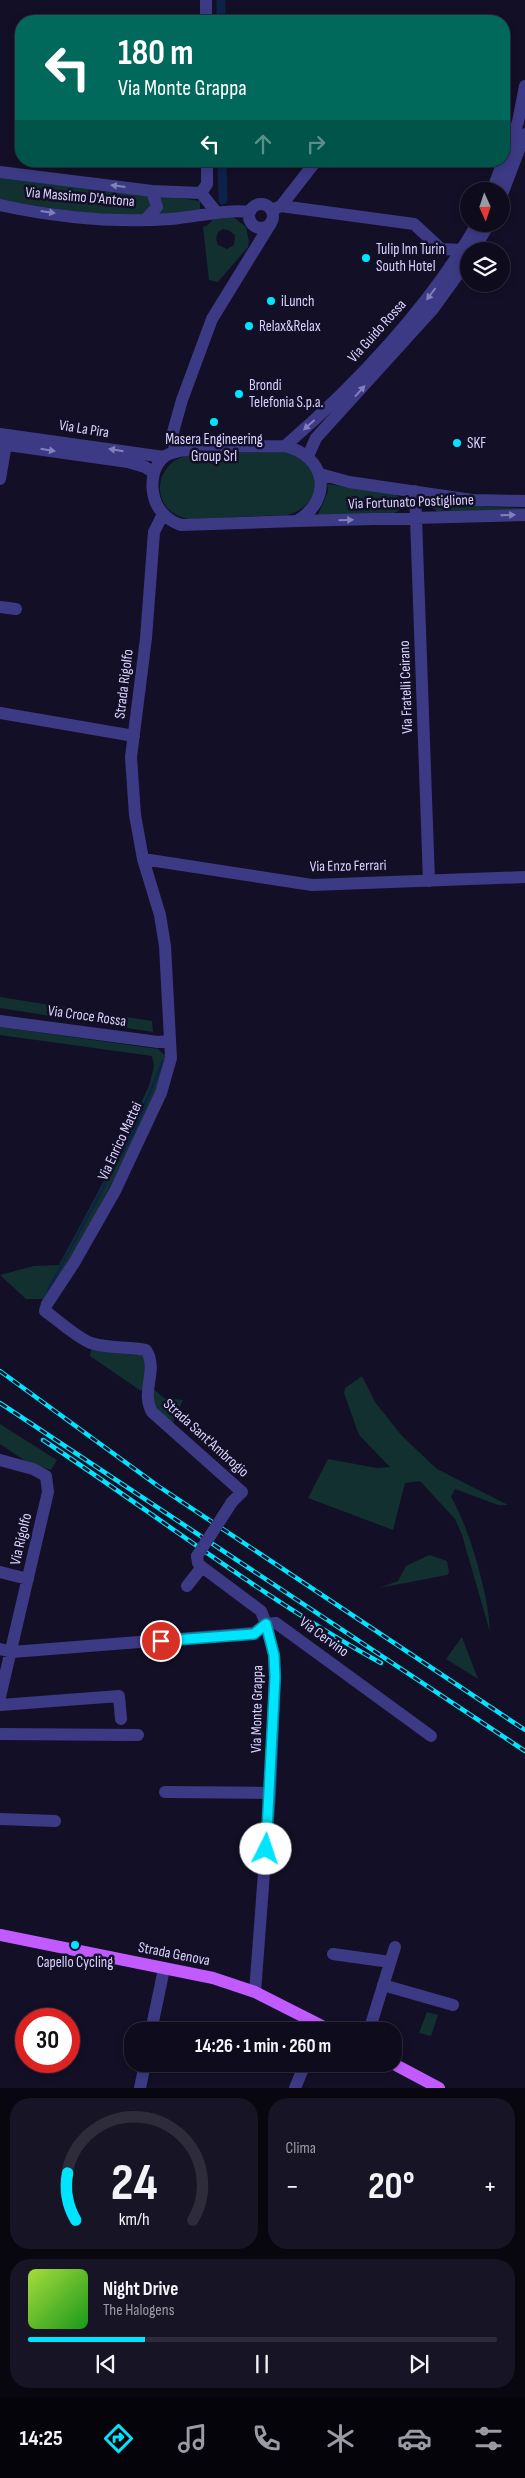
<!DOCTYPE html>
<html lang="it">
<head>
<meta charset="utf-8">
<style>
  body { margin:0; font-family:"Sofia Sans Condensed",sans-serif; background:#171425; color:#f1f3f6; height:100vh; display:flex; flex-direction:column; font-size:19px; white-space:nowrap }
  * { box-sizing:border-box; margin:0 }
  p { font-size:16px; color:#9b9ba3 }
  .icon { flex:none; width:28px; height:28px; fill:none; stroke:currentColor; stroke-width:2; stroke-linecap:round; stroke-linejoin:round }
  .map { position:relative; height:2088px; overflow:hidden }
  .panel { display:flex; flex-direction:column; gap:10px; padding:10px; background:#08060f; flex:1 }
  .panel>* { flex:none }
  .top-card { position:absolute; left:15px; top:15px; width:495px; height:152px; border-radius:20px; box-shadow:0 2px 8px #0003,0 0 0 1px #2e2b3b; background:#00695c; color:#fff; overflow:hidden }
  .needle { width:32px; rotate:177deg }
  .tools { position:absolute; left:460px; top:182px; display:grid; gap:10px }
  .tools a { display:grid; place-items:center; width:50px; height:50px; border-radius:50%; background:#0e0b1c; box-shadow:0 2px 8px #0003,0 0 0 1px #2e2b3b; font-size:25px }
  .speed { position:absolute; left:15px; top:2008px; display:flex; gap:10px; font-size:25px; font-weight:700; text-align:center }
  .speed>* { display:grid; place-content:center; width:65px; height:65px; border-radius:50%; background:#0e0b1c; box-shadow:0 2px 8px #0003,0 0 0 1px #2e2b3b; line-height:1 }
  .speed .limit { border:8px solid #d22; background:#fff; color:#111 }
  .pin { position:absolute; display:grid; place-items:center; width:42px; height:42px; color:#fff; margin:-21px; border:2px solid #fff; border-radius:50%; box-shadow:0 1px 5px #0007 }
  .me { position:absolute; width:55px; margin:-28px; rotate:4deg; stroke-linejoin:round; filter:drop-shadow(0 0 4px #0008) }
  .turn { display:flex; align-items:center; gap:18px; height:105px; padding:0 20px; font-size:22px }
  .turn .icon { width:65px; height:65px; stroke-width:2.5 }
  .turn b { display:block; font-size:35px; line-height:42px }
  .lanes { display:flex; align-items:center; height:48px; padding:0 20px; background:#0003; justify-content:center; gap:25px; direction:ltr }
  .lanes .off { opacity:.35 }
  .big { font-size:38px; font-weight:700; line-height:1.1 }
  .panel .tile { flex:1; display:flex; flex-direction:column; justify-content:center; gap:8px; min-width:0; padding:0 18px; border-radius:20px; background:#171425 }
  .panel .dial { align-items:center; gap:0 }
  .dial svg { height:130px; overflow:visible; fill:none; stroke:#2e2b3b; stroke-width:7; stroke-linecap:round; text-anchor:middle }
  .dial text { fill:#f1f3f6; stroke:none }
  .song { display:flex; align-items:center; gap:15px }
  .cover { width:60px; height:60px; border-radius:8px; background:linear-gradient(135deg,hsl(80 70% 55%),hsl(120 70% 35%)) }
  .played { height:5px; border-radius:2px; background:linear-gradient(90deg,#00e5ff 25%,#2e2b3b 25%) }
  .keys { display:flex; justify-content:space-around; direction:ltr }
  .heat { display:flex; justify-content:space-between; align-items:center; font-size:28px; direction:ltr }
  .panel .tiles { flex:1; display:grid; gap:10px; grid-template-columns:1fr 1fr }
  .tile:last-child { grid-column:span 2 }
  .trip { position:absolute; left:124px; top:2022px; width:278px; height:50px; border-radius:20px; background:#0e0b1c; box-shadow:0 2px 8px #0003,0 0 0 1px #2e2b3b; font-weight:700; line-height:50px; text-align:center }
  .dock { display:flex; height:80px; justify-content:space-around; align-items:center; background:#06040b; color:#9b9ba3 }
  .dock .icon { width:35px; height:35px }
  .dock .current { color:#00e5ff }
  .dock b { font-size:22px; color:#f1f3f6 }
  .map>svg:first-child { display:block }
  .green { fill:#12302f; fill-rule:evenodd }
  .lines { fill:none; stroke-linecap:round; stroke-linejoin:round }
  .stream { stroke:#0c2248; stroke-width:2.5 }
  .canal { stroke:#0c2248; stroke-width:9 }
  .minor { stroke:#3d3a85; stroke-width:12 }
  .major { stroke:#c25bff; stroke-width:12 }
  .rail-casing { stroke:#00e5ff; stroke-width:4.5 }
  .rail { stroke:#130f26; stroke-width:2.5; stroke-dasharray:8; stroke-linecap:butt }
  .minor-bridge { stroke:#3d3a85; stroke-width:12 }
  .oneway { fill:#837fbc }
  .route-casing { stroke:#0095a6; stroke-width:12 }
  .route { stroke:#00e5ff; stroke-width:9 }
  .poi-dot { fill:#00e5ff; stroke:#130f26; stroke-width:2 }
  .labels { text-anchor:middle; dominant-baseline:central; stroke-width:5; stroke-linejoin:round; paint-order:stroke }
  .street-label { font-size:15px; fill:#d9d4ff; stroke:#130f26 }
  .poi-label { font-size:15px; fill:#d9d4ff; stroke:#130f26; text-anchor:start }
</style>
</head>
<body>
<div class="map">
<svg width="525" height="2088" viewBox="0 0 525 2088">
  <rect width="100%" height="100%" fill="#130f26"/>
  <!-- green -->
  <path class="green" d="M0,177L145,194L153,204L145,215H97L0,200Z
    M158,195L200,201V211L158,215Z
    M232,216L246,227L249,241L248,247L218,282L209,280L203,227L208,225L215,217ZM223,229L230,231L235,235L234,245L227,249L218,245C215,238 216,232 223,229Z
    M288,451C294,455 303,459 307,464C325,487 311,509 287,515L189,519C150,513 151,464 188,455Z
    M327,484L394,494L399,497L402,505L398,511L394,513L318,515L328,491Z
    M435,501L489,507L525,508V510L438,512L433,508Z
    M0,997L152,1021L153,1032L0,1008Z
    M0,1027L158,1049L169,1059C159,1093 143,1122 127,1153C102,1203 76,1253 43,1299H26L0,1275L34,1266L59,1265L107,1175L149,1086L154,1066L152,1056L0,1035Z
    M91,1349L143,1354C147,1366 148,1379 141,1391L90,1356Z
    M362,1376L375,1402L402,1436L437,1469L508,1505H498L455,1489L451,1497C469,1527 489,1596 490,1632L462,1535L455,1519L420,1481L405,1483L393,1530L308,1498L328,1459L377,1468L390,1467L359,1435L344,1393L345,1388Z
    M151,1387L164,1398L183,1400L173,1422L155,1411Z
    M0,1424L57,1460L51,1470L27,1462L0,1444Z
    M429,1555L447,1561L449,1572L447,1575L379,1588L398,1581L406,1566Z
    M462,1637L478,1679L446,1659Z
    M427,2012L438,2015L431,2036L419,2033Z"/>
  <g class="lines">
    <!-- stream -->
    <path class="stream" d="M48,1290L133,1133L163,1061"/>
    <!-- canal -->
    <path class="canal" d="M221,0V21
      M222,161L223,200"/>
    <!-- minor -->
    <path class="minor" d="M206,0V21
      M0,172L152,191L201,193L217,213
      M492,191L518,122L525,86
      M201,193L207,184V161
      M501,197L525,134
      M249 216a12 12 0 1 1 24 0a12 12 0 1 1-24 0Z
      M0,205C56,217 114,223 171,219C197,217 224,209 250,212
      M281,206L316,161
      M272,210L281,206L414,224L441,249L462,250
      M146,219L157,207L152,191
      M473,251L489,224
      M0,434L164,457
      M0,444L128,462L145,467L154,473
      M285,446C326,456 334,499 297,521L181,525C166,520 155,508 153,492C151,480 154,465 164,457C181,444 261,447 285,446Z
      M285,446C356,385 431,305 477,224
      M175,452L173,432L182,400L212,319L271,223
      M308,456L316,438L433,309L469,259
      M320,474L349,482L472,500L525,501
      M0,479L6,444
      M415,491L429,881
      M163,514L154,532L146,638L131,757L135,815L143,859L160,915L165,946L171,1058L161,1093L115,1191L74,1263L47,1304L45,1311C58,1320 77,1338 91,1343C109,1349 128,1346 146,1350C159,1370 140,1391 152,1412L242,1492L232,1502
      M297,521L525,515
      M0,607L16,609
      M0,713L134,736
      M143,859L312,885L525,877
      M0,1021L158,1042L170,1041
      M0,1460L33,1469L46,1476L48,1492L0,1697
      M197,1556L198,1563L202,1567L261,1611L266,1624L276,1623L431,1736
      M0,1572L28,1579
      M187,1586L202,1567
      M0,1649L12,1652L254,1633L266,1624L274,1655L275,1677L270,1793L255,1992
      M0,1705L119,1696L121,1719
      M0,1734L138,1735
      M165,1792L270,1793
      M0,1819L55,1821
      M333,1954L390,1962
      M383,1985L453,2005
      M151,2031L164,1969
      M369,2031L395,1947
      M140,2088L145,2064
      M295,2088L305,2064"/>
    <!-- major -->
    <path class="major" d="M0,1935L213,1978L255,1992L332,2031
      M392,2063L439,2088"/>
    <!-- rail casing -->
    <g class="rail-casing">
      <path id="rail" d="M0,1371L158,1486L525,1730
        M0,1403L525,1751
        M43,1440C155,1514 263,1598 381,1663"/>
    </g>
    <!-- rail -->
    <use href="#rail" class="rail"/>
    <!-- minor-bridge -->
    <path class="minor-bridge" d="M197,1556L232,1502"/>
  </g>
  <!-- one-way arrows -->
  <defs><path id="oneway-solid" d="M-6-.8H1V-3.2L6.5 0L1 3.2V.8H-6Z" transform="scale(1.25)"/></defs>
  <g class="oneway">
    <use href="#oneway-solid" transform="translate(118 186) rotate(-173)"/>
    <use href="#oneway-solid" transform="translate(48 212) rotate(8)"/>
    <use href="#oneway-solid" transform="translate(431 294) rotate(127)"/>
    <use href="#oneway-solid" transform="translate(360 391) rotate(-48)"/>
    <use href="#oneway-solid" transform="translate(309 425) rotate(138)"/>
    <use href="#oneway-solid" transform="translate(48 450) rotate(9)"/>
    <use href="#oneway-solid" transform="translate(116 450) rotate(-171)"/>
    <use href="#oneway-solid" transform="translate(508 515) rotate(-2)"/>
    <use href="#oneway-solid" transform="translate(346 520) rotate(-1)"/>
  </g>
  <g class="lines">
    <!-- route casing -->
    <g class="route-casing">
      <path id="route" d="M161,1641L254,1634L266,1624L274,1655L275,1677L266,1849"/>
    </g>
    <!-- route -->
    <use href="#route" class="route"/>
  </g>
  <!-- markers -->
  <g class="poi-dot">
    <circle cx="366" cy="258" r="5"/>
    <circle cx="271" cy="301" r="5"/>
    <circle cx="249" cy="326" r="5"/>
    <circle cx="239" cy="394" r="5"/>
    <circle cx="214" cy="422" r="5"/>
    <circle cx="457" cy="443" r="5"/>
    <circle cx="75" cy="1945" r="5"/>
  </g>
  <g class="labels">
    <!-- street labels -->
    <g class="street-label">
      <text transform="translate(80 197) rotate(5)">Via Massimo D'Antona</text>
      <text transform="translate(377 331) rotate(-48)">Via Guido Rossa</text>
      <text transform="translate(84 429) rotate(9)">Via La Pira</text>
      <text transform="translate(411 502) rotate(-2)">Via Fortunato Postiglione</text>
      <text transform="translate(124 684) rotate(-83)">Strada Rigolfo</text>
      <text transform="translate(406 687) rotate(-92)">Via Fratelli Ceirano</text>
      <text transform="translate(348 866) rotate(-1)">Via Enzo Ferrari</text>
      <text transform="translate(87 1016) rotate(8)">Via Croce Rossa</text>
      <text transform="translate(120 1141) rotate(-65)">Via Enrico Mattei</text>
      <text transform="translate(206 1438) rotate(42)">Strada Sant'Ambrogio</text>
      <text transform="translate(21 1539) rotate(-77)">Via Rigolfo</text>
      <text transform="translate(324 1637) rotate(36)">Via Cervino</text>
      <text transform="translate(257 1709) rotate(-89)">Via Monte Grappa</text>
      <text transform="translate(174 1954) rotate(11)">Strada Genova</text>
    </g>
    <!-- poi labels -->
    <g class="poi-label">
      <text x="376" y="249">Tulip Inn Turin<tspan x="376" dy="17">South Hotel</tspan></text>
      <text x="281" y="301">iLunch</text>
      <text x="259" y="326">Relax&amp;Relax</text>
      <text x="249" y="385">Brondi<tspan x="249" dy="17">Telefonia S.p.a.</tspan></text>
      <text x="214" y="439" text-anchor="middle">Masera Engineering<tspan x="214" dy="17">Group Srl</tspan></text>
      <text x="467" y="443">SKF</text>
      <text x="75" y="1962" text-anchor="middle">Capello Cycling</text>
    </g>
  </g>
</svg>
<div class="tools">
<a><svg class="needle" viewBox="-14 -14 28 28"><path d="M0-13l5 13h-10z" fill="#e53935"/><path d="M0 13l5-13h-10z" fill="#9b9ba3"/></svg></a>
<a><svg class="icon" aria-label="layers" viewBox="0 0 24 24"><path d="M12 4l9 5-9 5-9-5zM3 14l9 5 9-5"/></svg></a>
</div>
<div class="speed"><div class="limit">30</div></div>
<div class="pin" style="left:161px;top:1641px;background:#d93025"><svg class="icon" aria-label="arrive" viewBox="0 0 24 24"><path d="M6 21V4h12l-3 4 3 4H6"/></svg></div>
<svg class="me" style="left:266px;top:1849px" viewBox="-20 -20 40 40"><circle r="19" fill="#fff"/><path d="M0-13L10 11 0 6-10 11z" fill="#00e5ff"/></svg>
<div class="trip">14:26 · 1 min · 260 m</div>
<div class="top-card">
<div class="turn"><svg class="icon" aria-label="left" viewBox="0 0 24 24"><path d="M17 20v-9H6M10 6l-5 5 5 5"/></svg><div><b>180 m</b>Via Monte Grappa</div></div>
<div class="lanes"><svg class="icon" aria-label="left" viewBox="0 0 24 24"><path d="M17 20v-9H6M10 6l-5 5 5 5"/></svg><svg class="icon off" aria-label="ahead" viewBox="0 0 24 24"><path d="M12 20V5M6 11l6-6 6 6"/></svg><svg class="icon off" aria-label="right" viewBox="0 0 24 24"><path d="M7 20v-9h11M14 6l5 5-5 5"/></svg></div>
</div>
</div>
<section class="panel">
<div class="tiles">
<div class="tile dial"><svg viewBox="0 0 100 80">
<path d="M14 69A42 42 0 1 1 86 69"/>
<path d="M14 69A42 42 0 0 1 9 40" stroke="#00e5ff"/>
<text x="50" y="56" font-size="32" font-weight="700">24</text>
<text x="50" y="72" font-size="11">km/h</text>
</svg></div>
<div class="tile"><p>Clima</p>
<div class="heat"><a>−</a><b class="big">20°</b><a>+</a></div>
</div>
<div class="tile">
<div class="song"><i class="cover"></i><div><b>Night Drive</b><p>The Halogens</p></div></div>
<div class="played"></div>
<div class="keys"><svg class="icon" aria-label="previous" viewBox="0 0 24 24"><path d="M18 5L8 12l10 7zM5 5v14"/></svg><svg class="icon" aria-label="pause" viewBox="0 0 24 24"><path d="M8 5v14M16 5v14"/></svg><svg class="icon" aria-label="next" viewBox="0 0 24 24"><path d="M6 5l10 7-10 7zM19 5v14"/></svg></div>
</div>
</div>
</section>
<nav class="dock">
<b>14:25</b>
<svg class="icon current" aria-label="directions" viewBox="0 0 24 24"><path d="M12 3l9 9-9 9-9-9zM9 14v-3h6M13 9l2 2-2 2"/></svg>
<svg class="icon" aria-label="music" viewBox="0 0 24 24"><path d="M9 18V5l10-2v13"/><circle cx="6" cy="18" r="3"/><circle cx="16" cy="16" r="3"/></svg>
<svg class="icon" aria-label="phone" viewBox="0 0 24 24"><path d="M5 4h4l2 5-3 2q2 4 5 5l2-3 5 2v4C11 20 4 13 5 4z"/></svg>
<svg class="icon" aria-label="climate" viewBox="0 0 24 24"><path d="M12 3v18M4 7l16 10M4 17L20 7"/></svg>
<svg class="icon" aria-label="car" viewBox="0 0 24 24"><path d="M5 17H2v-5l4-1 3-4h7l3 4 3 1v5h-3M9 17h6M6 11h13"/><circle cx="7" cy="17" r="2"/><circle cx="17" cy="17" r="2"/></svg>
<svg class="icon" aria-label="filters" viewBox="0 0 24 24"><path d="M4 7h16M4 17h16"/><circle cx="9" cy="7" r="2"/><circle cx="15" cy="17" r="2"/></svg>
</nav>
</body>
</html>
